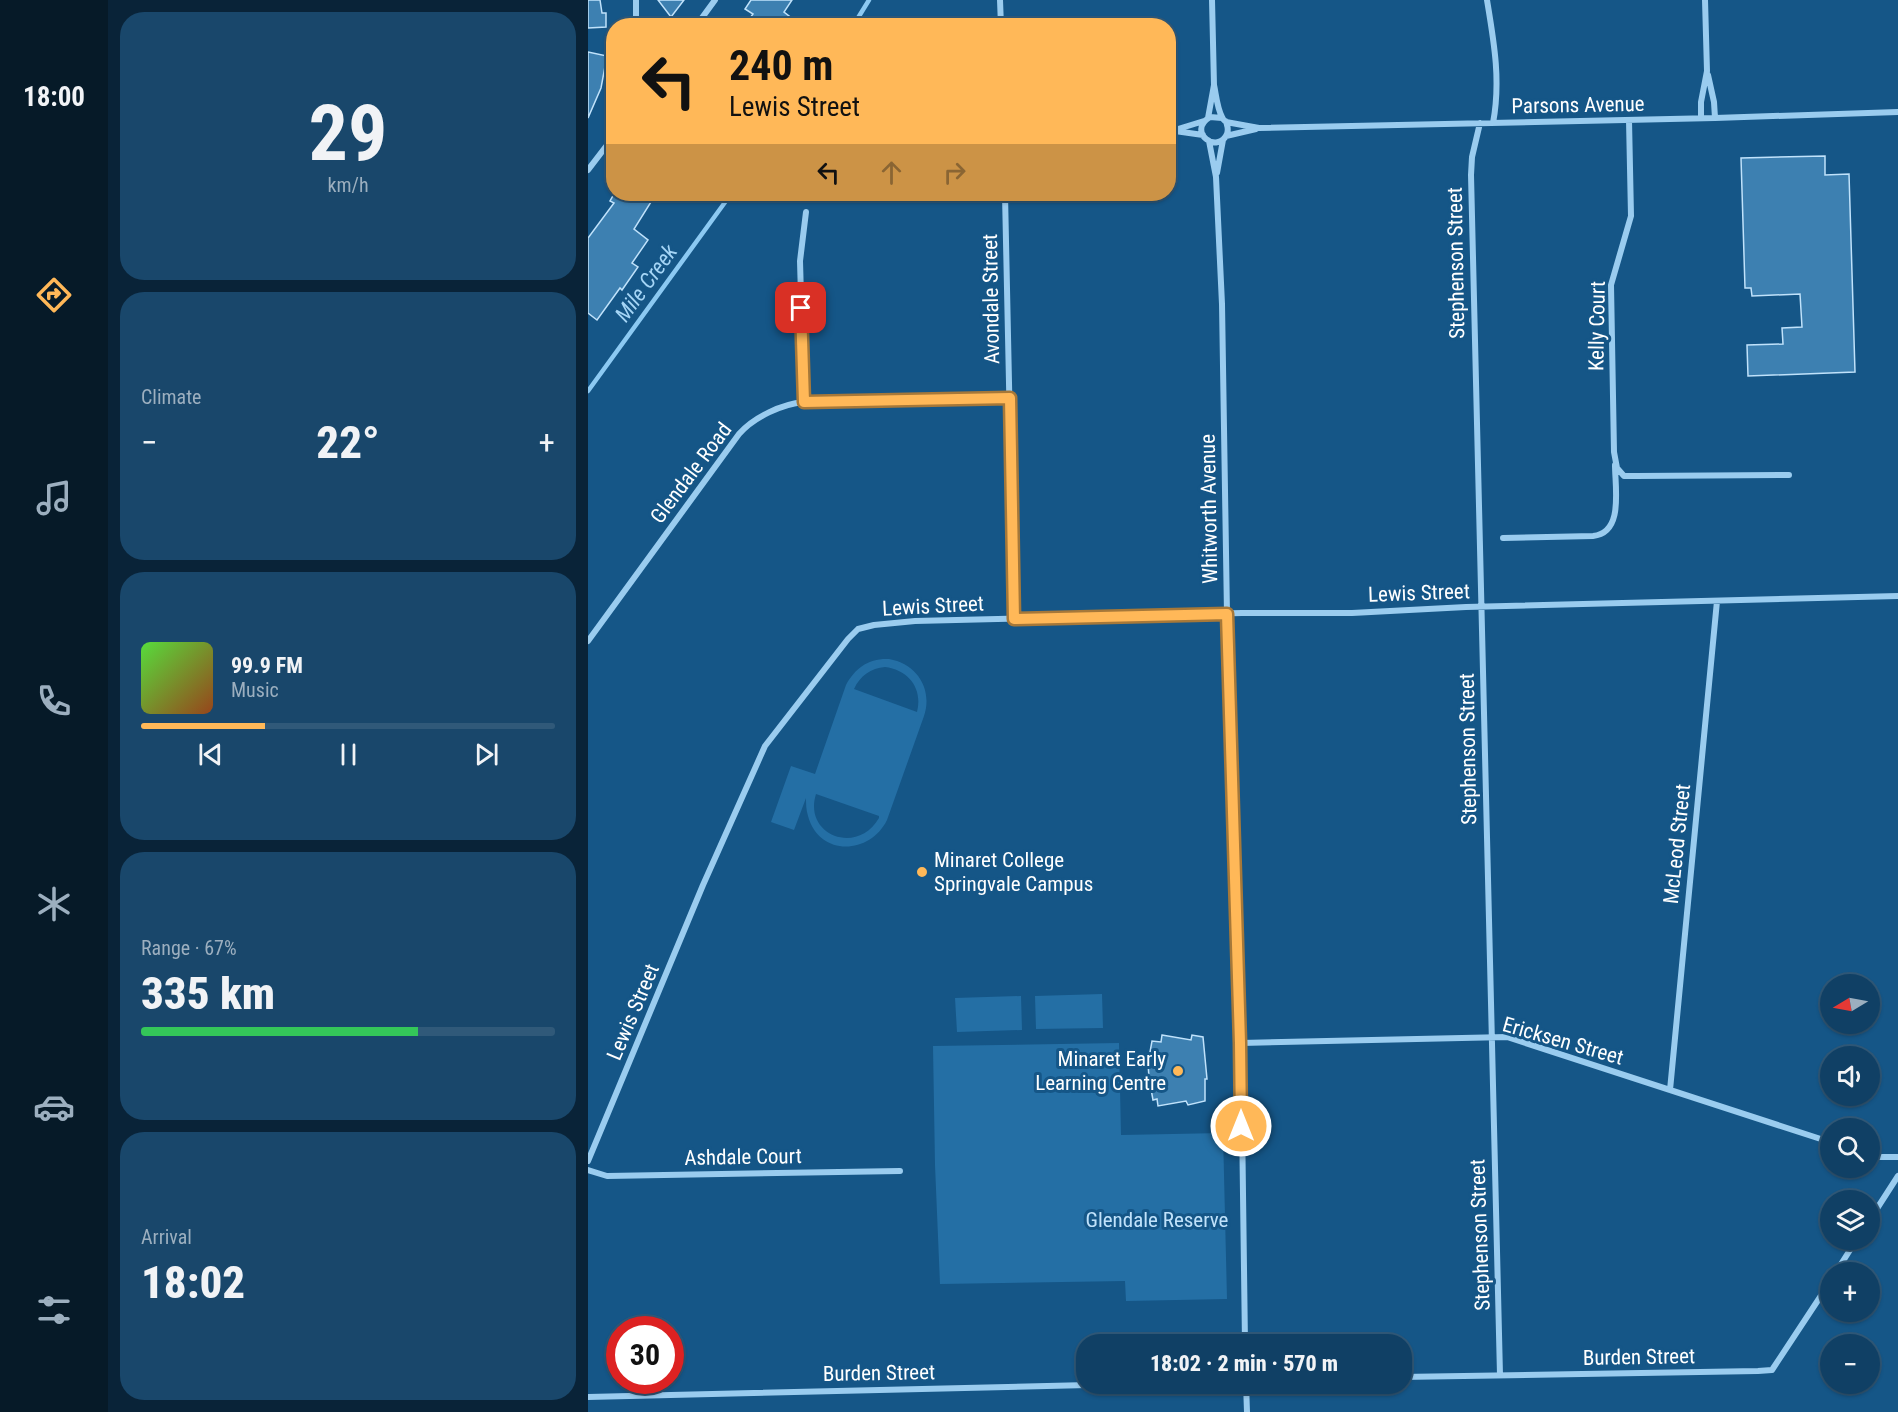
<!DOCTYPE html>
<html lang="en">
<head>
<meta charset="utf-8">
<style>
  body { margin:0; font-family:"Roboto Condensed",sans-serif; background:#19476b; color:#f1f3f6; height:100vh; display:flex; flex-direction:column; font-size:22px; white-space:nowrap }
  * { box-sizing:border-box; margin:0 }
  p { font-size:20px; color:#9cafbf }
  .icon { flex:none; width:33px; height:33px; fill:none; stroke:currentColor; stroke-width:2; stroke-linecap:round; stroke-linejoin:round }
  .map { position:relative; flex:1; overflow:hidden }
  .details { display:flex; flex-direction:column; gap:12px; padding:12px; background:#092338; width:480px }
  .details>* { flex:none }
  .guide { position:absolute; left:18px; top:18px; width:570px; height:183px; border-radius:24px; box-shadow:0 2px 4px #0004,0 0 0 2px #305979; background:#ffb858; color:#111; overflow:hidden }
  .needle { width:39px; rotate:260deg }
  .fabs { position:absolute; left:1232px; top:974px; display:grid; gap:12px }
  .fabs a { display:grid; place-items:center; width:60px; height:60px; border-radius:50%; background:#104065; box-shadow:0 2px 4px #0004,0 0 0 2px #305979; font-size:30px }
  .speed { position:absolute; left:18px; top:1316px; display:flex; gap:12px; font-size:30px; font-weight:700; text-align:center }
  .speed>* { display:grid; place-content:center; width:78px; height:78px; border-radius:50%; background:#104065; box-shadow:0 2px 4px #0004,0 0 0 2px #305979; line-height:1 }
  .speed .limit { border:9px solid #d22; background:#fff; color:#111 }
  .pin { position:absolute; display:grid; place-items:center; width:51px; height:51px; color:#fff; margin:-26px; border-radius:12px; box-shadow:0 3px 9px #0006 }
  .me { position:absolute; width:66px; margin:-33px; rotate:0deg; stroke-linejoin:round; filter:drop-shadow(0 0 4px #0008) }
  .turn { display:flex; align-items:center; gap:21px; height:126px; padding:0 24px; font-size:27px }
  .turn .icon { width:78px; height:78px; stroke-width:2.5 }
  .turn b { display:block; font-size:42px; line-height:51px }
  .lanes { display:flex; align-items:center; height:57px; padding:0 24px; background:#0003; justify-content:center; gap:30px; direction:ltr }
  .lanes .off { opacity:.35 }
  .big { font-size:45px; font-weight:800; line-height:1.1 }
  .details .tile { flex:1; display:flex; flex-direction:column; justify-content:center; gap:9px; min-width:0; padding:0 21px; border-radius:24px; background:#19476b }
  .details .dial { align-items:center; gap:0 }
  .dial b { font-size:78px; line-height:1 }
  .song { display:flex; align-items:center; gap:18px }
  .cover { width:72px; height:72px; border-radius:9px; background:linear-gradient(135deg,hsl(110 70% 55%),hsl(20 70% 35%)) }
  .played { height:6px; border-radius:3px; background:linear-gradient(90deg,#ffb858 30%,#305979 30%) }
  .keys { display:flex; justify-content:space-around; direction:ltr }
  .heat { display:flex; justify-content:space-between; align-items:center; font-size:33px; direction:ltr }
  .charge { height:9px; border-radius:4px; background:linear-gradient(90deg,#34c759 67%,#305979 0) }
  .trip { position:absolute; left:488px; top:1334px; width:336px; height:60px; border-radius:24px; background:#104065; box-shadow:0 2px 4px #0004,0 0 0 2px #305979; font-weight:800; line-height:60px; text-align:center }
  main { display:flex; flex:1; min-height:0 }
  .menu { display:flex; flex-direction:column; width:108px; justify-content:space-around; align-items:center; background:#061a28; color:#9cafbf }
  .menu .icon { width:42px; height:42px }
  .menu .selected { color:#ffb858 }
  .menu b { font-size:27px; color:#f1f3f6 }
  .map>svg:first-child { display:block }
  .green { fill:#246fa5; fill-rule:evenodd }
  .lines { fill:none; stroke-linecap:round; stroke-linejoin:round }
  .stream { stroke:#8cc9f2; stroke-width:4.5 }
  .building { fill:#3d80b1; stroke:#c0e2fb; stroke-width:1.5 }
  .street { stroke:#9accef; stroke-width:6 }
  .route-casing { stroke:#a67839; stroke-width:15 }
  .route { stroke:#ffb858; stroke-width:10 }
  .poi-dot { fill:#ffb858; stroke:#155687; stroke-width:2 }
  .labels { text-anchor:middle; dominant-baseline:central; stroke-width:6; stroke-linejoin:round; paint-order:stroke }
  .street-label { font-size:21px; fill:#fff; stroke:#155687 }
  .poi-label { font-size:21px; fill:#fff; stroke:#155687; text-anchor:start }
  .park-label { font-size:21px; fill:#c0e2fb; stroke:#155687 }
  .water-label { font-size:22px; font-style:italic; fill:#a5d5f6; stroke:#155687 }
</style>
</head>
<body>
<main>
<nav class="menu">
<b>18:00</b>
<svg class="icon selected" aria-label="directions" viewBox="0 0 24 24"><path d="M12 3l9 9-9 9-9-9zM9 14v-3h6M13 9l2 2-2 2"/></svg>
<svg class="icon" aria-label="music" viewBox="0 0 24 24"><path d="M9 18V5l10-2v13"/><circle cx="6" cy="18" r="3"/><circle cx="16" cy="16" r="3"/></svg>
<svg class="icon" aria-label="phone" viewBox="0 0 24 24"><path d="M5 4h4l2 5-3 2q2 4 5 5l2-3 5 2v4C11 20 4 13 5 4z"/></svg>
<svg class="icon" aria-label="climate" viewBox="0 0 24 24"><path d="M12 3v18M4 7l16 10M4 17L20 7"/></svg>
<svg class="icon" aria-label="car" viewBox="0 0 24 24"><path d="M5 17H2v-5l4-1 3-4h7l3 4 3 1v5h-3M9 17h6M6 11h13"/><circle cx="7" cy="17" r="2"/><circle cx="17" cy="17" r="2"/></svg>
<svg class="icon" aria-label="filters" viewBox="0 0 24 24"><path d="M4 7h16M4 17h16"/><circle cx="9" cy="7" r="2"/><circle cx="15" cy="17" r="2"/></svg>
</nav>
<section class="details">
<div class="tile dial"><b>29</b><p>km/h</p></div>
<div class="tile"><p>Climate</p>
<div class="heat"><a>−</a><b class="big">22°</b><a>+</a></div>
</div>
<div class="tile">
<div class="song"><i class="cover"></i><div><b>99.9 FM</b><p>Music</p></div></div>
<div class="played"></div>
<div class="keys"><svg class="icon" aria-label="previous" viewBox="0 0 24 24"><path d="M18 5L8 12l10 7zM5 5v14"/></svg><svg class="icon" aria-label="pause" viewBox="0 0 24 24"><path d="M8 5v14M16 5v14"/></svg><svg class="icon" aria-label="next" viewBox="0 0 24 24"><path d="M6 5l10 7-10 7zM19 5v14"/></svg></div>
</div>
<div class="tile"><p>Range · 67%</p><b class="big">335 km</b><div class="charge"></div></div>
<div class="tile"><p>Arrival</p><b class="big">18:02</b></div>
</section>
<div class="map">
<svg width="1310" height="1412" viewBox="0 0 1310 1412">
  <rect width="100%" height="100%" fill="#155687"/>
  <!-- green -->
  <path class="green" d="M301,659C329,664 345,689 336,716L299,820C282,855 231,857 220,816C218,810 218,803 218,798L206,830L183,822L203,766L227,774L258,685C267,668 281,658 301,659ZM297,667C321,670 335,689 329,712L266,689C272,676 283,668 297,667ZM228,794L291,816V818C269,856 215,835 228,794Z
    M514,994L515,1028L448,1029L447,996Z
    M433,996L434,1030L369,1032L367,998Z
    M531,1043L533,1135L635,1133L639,1299L538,1301L537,1281L352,1284L347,1165L345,1046Z"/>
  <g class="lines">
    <!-- stream -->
    <path class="stream" d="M265,26L281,0
      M0,391L143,194"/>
  </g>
  <!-- building -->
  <path class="building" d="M0,0H12L14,13H18V27L0,28Z
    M70,0H96L83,17Z
    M163,0H204L196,12L214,26H156L165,14L157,9Z
    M0,52L19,56L13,88L0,118Z
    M1237,156V175L1261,174L1267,372L1160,376L1159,345L1195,344L1194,328L1214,327L1212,294L1164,296L1163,288H1157L1153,158Z
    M26,194H51L63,202L46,229L60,240L44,263L50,267L34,290L32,288L9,320L0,313V238L26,203L22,201Z
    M574,1035L603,1040L604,1035L615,1037L619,1079H617V1101L600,1105L598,1101L570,1106L569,1099L565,1100L561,1078L560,1063L564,1041L573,1042Z"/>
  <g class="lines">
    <!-- street -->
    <path class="street" d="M48,0V26
      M412,0L413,26
      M899,0C906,42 913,81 905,123
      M108,26L127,0
      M1120,75L1126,102L1127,118
      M626,85C628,94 629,108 634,117C638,125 637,117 639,125C640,128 640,131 639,134C630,155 598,132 622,117L634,118
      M620,118L626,85L624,0
      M1113,118V102L1119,71L1117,0
      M1041,120L1043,216L1023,285L1026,452L1029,468L1036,476H1048L1201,475
      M638,122L671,128L1127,118L1310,112
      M892,123L884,157L883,175L912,1375
      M590,129L616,121
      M580,130L615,135
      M638,136L668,129
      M621,141L628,177L634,304L639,614L653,1043L657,1344
      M0,170L26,136
      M629,173L635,140
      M417,194L426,619
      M216,402L212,261L218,212
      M915,538L1005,536C1036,533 1027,488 1027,465
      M0,641L151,434C166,417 194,404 216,402L422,398
      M653,1043L919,1037L1242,1142
      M1082,1090L1129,601
      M1281,1155L1290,1157H1310
      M0,1161L115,885L177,746L260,639L270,629L286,625L327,621L654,613H764L878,607L1310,596
      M0,1170L19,1176L312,1171
      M1281,1221L1310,1176
      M1248,1272L1269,1239
      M813,1377L1170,1371L1184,1370L1242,1282
      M658,1383L659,1412
      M0,1397L583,1383"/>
  </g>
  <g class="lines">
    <!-- route casing -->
    <g class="route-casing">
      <path id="route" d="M213,308L216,402L422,398L426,619L639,614L652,1043L653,1126"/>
    </g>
    <!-- route -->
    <use href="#route" class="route"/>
  </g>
  <!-- markers -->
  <g class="poi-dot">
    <circle cx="334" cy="872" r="6"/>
    <circle cx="590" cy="1071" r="6"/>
  </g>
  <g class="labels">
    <!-- street labels -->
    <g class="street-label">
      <text transform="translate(990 105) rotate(-1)">Parsons Avenue</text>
      <text transform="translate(868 263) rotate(-91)">Stephenson Street</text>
      <text transform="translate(403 299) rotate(-91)">Avondale Street</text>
      <text transform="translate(1009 326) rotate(-89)">Kelly Court</text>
      <text transform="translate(103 473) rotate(-53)">Glendale Road</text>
      <text transform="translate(621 509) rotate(-91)">Whitworth Avenue</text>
      <text transform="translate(831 593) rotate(-2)">Lewis Street</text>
      <text transform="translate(345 606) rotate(-3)">Lewis Street</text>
      <text transform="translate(880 749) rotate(-91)">Stephenson Street</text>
      <text transform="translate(1089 844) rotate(-84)">McLeod Street</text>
      <text transform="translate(45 1012) rotate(-67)">Lewis Street</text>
      <text transform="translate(975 1041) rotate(16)">Ericksen Street</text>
      <text transform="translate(155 1157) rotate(-1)">Ashdale Court</text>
      <text transform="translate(892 1235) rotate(-92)">Stephenson Street</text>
      <text transform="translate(1051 1357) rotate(-1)">Burden Street</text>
      <text transform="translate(291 1373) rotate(-1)">Burden Street</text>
    </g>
    <!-- poi labels -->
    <g class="poi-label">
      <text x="346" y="860">Minaret College<tspan x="346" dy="24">Springvale Campus</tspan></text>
      <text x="578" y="1059" text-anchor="end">Minaret Early<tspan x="578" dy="24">Learning Centre</tspan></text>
    </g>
    <!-- park labels -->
    <g class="park-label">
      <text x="569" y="1220">Glendale Reserve</text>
    </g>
    <!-- water labels -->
    <g class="water-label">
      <text transform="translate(58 283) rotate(-54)">Mile Creek</text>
    </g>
  </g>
</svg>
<div class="fabs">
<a><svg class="needle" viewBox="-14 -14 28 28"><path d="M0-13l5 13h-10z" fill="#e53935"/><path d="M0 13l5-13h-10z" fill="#9cafbf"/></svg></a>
<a><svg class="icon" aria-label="sound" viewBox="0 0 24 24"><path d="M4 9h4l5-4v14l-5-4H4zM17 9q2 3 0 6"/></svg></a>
<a><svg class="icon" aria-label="search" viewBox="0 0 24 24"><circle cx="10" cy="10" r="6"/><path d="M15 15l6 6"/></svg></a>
<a><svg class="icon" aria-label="layers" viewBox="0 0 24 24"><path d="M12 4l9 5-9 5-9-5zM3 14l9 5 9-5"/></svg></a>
<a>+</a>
<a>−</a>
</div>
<div class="speed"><div class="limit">30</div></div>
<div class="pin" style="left:213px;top:308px;background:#d93025"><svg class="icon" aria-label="arrive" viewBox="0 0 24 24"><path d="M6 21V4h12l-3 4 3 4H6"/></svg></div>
<svg class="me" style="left:653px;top:1126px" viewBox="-20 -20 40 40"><circle r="17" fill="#ffb858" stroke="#fff" stroke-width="3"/><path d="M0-11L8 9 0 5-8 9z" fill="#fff"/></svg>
<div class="trip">18:02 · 2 min · 570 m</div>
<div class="guide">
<div class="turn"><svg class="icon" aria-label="left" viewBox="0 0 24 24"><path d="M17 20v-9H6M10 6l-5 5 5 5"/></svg><div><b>240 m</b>Lewis Street</div></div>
<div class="lanes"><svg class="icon" aria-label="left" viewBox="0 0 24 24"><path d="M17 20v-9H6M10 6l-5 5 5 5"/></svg><svg class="icon off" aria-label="ahead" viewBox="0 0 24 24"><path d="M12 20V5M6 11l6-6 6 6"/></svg><svg class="icon off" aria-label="right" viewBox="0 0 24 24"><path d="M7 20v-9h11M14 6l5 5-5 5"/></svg></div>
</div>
</div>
</main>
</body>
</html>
